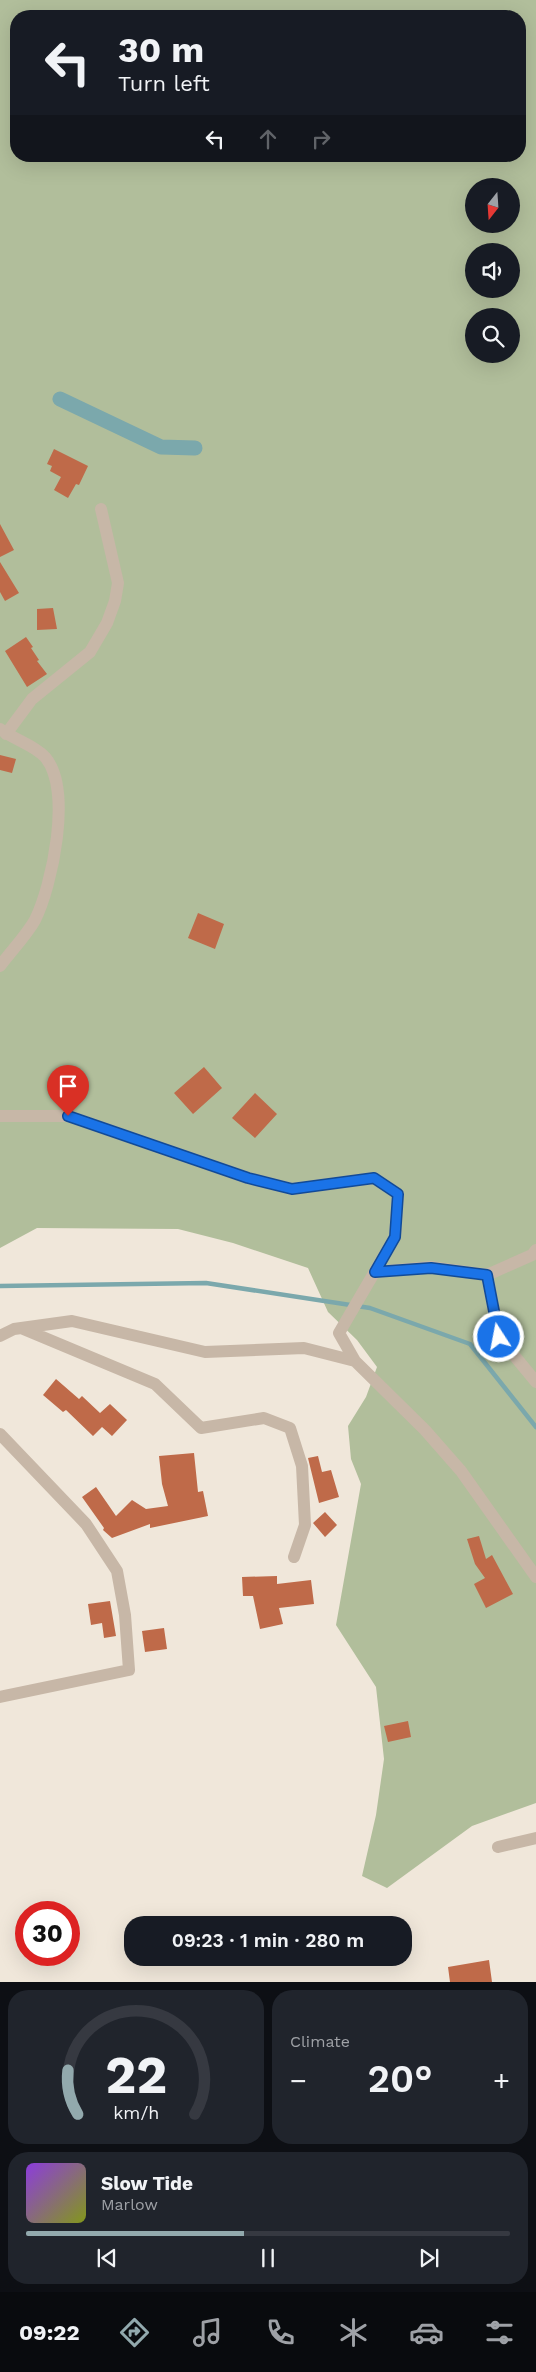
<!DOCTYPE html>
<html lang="en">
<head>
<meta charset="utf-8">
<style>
  body { margin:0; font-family:"Work Sans",sans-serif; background:#20242c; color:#f1f3f6; height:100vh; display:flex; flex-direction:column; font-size:19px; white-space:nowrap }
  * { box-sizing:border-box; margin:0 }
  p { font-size:16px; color:#9ea1a6 }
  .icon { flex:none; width:28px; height:28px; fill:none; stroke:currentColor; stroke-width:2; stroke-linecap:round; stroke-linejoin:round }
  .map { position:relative; height:1982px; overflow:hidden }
  .side { display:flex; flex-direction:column; gap:8px; padding:8px; background:#0d0f14; flex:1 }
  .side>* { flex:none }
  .banner { position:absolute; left:10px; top:10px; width:516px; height:152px; border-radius:20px; box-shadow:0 5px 20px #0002; background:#171b24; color:#f1f3f6; overflow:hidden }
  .needle { width:32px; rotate:197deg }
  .fabs { position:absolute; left:465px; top:178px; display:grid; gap:10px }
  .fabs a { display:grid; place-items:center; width:55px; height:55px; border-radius:50%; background:#171b24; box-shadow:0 5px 20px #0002; font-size:25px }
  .speed { position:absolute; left:15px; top:1901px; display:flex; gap:10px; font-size:25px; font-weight:700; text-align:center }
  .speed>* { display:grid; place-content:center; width:65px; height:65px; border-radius:50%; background:#171b24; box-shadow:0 5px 20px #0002; line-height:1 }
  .speed .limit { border:8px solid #d22; background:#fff; color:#111 }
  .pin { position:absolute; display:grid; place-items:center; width:42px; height:42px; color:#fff; margin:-51px -21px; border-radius:50% 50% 50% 0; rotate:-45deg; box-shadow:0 0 5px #0007 }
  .pin .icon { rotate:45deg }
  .me { position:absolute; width:55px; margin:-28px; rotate:349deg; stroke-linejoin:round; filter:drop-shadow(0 0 4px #0008) }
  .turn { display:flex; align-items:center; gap:18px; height:105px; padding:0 25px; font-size:22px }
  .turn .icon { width:65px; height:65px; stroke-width:2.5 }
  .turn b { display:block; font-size:35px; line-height:42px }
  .lanes { display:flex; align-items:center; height:48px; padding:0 25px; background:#0003; justify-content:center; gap:25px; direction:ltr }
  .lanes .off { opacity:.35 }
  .big { font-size:38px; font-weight:600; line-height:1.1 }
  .side .tile { flex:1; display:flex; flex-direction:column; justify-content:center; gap:8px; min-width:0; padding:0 18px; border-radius:20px; background:#20242c }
  .side .dial { align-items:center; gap:0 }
  .dial svg { height:130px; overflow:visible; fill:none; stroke:#363941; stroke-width:7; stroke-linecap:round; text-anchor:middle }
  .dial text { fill:#f1f3f6; stroke:none }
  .song { display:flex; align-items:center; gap:15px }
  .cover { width:60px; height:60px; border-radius:8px; background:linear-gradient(135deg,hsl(270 70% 55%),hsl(70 70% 35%)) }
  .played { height:5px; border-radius:2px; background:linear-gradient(90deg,#92a9ad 45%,#363941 45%) }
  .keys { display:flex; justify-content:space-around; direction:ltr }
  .heat { display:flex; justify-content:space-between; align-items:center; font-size:28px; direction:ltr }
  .side .tiles { flex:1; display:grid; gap:8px; grid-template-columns:1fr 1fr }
  .tile:last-child { grid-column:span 2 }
  .trip { position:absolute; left:124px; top:1916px; width:288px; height:50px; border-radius:20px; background:#171b24; box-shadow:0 5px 20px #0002; font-weight:600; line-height:50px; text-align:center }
  .tabs { display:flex; height:80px; justify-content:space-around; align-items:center; background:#090b0e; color:#9ea1a6 }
  .tabs .icon { width:35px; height:35px }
  .tabs .active { color:#92a9ad }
  .tabs b { font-size:22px; color:#f1f3f6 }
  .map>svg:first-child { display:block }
  .green { fill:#b1be9b; fill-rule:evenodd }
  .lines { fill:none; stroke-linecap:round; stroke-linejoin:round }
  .stream { stroke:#7ba8ac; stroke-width:4.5 }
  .canal { stroke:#7ba8ac; stroke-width:15 }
  .building { fill:#bf6a49 }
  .minor { stroke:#c7b7a7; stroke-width:12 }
  .route-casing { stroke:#114b97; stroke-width:12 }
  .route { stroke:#1a73e8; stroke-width:9 }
</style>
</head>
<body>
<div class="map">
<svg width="536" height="1982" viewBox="0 0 536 1982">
  <rect width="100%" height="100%" fill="#f0e7da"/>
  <!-- green -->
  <path class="green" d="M0,0H536V1803L472,1826L387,1888L362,1876L376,1815L384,1759L376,1687L336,1625L361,1484L351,1459L348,1426L366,1397L377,1367L357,1340L328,1312L308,1268L233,1243L178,1229L37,1228L0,1248ZM16,16H520V156H16ZM474,186H511V224H474ZM474,251H511V289H474ZM474,316H511V354H474Z"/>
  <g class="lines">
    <!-- stream -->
    <path class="stream" d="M0,1286L206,1283L370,1308L470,1344L536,1427"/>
    <!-- canal -->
    <path class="canal" d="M60,399L161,447L195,448"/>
  </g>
  <!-- building -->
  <path class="building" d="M54,449L88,466L79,485L76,484L68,498L54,490L61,477L50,471L52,466L47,464Z
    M0,524L14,550L0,557Z
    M0,562L19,593L5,601L0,592Z
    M53,608L57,629L37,630V609Z
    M26,637L33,647L31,648L39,660L37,661L47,674L27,687L5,651Z
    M0,755L16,759L12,773L0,770Z
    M198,913L224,924L215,949L188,938Z
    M204,1067L222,1088L193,1114L174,1093Z
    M255,1093L277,1114L255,1138L232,1118Z
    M56,1379L79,1399L82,1396L100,1413L110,1404L127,1420L112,1436L102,1427L93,1436L66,1410L63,1412L43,1395Z
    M194,1453L198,1492L203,1491L208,1516L150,1528V1524L112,1538L103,1530L104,1528L82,1497L96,1487L116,1516L132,1500L146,1509L168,1506L162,1484L159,1456Z
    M318,1456L322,1472L331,1470L339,1497L319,1503L308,1458Z
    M325,1512L337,1525L325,1537L313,1523Z
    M479,1536L486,1559L492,1555L513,1594L486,1608L474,1584L485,1578L475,1564L467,1539Z
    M277,1576V1584L311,1580L314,1604L279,1608L283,1624L260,1629L253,1596H243L242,1577Z
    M110,1601L116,1636L104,1638L102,1623L91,1625L88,1604Z
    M164,1628L167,1649L145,1652L142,1631Z
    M408,1721L411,1737L388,1742L384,1726Z
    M489,1960L492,1982H450L448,1967Z"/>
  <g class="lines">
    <!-- minor -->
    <path class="minor" d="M0,729C14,740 33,744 45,757C73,789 52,886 35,920C26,936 11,951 0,966
      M6,734L32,699L90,652L107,623L115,601L118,583L101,509
      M0,1116H68L248,1178L292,1189L374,1178L398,1194L395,1237L339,1333L355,1361
      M375,1272L431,1267L487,1275L532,1255L536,1250
      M487,1275L499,1337L536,1382
      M21,1328L155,1384L201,1428L264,1418L290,1428L302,1466L305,1525L294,1557
      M0,1336L14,1329L72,1321L205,1352L304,1348L355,1361L425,1430L461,1471L536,1577
      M0,1434L86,1524L117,1571L125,1615L129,1670L0,1697
      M498,1847L536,1838"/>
  </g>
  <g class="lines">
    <!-- route casing -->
    <g class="route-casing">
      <path id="route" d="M68,1116L248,1178L292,1189L374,1178L398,1194L395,1237L375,1272L431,1268L487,1275L499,1337"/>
    </g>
    <!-- route -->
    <use href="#route" class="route"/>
  </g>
</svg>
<div class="fabs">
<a><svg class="needle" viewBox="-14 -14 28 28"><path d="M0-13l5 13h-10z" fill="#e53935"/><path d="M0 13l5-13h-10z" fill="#9ea1a6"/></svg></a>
<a><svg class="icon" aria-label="sound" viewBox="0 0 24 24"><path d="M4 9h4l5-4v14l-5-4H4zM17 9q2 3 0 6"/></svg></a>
<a><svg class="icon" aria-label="search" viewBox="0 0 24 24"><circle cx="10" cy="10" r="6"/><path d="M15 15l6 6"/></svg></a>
</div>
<div class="speed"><div class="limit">30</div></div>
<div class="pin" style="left:68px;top:1116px;background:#d93025"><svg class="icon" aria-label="arrive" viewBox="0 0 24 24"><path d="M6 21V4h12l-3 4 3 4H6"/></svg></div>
<svg class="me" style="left:499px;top:1337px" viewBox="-20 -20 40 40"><circle r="17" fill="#1a73e8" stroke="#fff" stroke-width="3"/><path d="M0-11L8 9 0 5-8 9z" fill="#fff"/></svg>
<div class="trip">09:23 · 1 min · 280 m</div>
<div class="banner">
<div class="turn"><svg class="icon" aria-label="left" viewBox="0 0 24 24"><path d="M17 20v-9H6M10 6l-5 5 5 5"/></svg><div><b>30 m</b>Turn left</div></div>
<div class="lanes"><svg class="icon" aria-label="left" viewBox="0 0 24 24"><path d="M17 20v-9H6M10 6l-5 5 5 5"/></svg><svg class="icon off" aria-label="ahead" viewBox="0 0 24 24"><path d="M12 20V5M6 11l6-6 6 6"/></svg><svg class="icon off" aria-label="right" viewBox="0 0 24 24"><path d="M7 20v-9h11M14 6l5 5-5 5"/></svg></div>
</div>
</div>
<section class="side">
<div class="tiles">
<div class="tile dial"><svg viewBox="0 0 100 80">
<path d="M14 69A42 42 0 1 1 86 69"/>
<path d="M14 69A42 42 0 0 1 8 42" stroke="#92a9ad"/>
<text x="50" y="56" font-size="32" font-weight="700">22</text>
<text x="50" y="72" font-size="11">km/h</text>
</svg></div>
<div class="tile"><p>Climate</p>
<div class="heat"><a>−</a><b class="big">20°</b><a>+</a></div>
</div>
<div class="tile">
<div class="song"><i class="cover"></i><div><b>Slow Tide</b><p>Marlow</p></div></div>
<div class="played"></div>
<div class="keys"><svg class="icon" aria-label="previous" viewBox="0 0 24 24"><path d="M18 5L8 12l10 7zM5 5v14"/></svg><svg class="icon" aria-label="pause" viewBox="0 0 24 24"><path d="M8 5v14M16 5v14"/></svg><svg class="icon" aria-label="next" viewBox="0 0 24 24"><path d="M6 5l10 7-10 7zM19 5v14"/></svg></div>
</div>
</div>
</section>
<nav class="tabs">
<b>09:22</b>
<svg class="icon active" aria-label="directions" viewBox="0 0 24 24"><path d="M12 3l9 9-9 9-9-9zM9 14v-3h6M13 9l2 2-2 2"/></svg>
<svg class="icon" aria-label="music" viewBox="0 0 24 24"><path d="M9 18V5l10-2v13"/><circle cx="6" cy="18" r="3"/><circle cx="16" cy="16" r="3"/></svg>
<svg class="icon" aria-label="phone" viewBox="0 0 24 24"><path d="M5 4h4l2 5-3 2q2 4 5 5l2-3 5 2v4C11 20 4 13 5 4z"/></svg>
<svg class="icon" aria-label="climate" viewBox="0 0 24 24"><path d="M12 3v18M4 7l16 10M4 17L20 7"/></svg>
<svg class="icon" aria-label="car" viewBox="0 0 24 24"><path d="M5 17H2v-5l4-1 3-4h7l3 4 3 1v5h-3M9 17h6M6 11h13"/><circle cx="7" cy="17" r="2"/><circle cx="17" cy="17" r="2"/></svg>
<svg class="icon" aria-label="filters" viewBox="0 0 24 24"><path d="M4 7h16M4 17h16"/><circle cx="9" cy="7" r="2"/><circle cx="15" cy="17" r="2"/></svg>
</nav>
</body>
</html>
